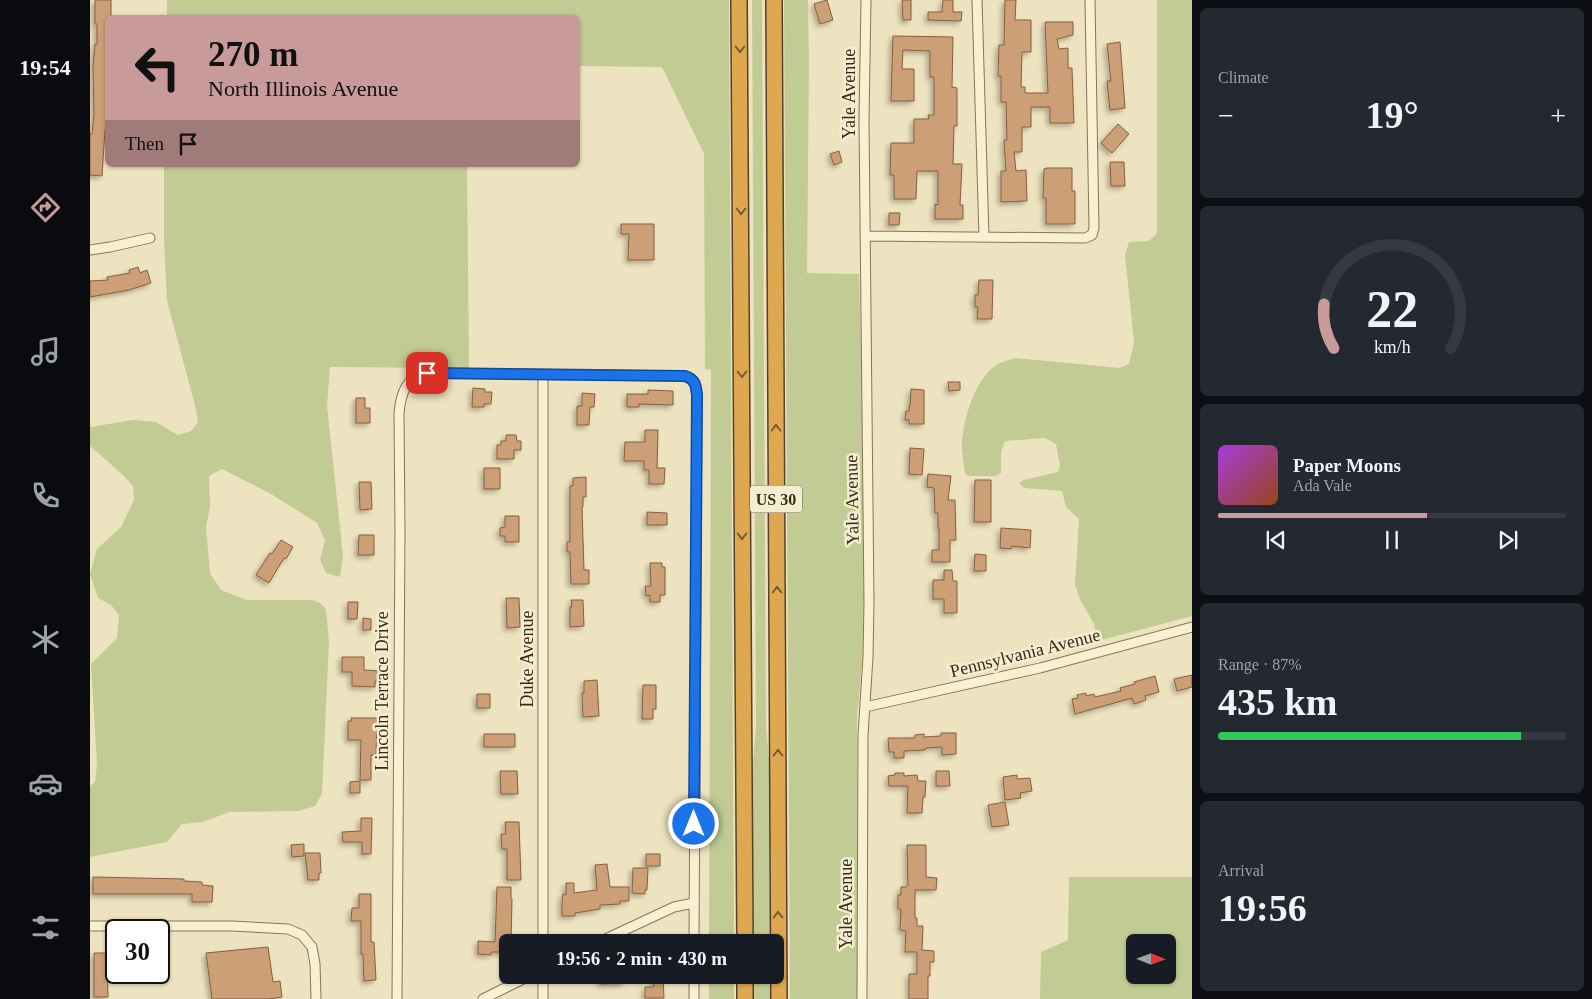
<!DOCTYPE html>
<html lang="en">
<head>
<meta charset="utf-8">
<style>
  body { margin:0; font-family:"Times New Roman",serif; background:#242831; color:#f1f3f6; height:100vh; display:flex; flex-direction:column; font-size:19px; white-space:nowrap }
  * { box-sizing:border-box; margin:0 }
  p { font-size:16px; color:#9ea1a6 }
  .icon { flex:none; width:28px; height:28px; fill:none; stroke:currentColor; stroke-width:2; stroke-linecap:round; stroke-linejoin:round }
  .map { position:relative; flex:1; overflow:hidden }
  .details { display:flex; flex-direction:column; gap:8px; padding:8px; background:#0d0f14; width:400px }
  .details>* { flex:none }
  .banner { position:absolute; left:15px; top:15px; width:475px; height:152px; border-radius:8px; box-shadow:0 1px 4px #0004; background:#c89a99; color:#111; overflow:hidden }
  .needle { width:32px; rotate:91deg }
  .controls { position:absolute; left:1036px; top:934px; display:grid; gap:10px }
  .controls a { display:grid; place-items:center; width:50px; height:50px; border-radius:8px; background:#171b24; box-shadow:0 1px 4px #0004; font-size:25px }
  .speed { position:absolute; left:15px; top:919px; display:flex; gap:10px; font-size:25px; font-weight:700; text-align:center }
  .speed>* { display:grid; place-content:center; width:65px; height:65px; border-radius:50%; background:#171b24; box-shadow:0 1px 4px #0004; line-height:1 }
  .speed .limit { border:2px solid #111; border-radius:8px; background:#fff; color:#111 }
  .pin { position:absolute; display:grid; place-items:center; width:42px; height:42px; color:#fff; margin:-21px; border-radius:10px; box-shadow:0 2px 8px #0006 }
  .me { position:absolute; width:55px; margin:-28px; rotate:0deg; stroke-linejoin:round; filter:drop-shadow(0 0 4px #0008) }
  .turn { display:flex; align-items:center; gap:18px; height:105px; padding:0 20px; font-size:22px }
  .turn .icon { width:65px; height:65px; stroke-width:2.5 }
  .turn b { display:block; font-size:35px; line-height:42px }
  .then { display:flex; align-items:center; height:48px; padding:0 20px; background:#0003; gap:10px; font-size:19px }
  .big { font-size:38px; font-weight:600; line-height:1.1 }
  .details .widget { flex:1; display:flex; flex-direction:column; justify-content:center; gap:8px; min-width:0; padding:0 18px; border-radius:8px; background:#242831 }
  .details .dial { align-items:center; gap:0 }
  .dial svg { height:130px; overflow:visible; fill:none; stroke:#363941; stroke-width:7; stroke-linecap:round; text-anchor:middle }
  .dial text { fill:#f1f3f6; stroke:none }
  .song { display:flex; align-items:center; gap:15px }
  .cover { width:60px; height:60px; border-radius:8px; background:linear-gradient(135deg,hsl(280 70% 55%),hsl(20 70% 35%)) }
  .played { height:5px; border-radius:2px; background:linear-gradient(90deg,#c89a99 60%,#363941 60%) }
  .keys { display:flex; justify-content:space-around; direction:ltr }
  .heat { display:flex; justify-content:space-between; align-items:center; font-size:28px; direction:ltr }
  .charge { height:8px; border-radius:4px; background:linear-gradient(90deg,#34c759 87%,#363941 0) }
  .trip { position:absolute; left:409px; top:934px; width:285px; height:50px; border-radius:8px; background:#171b24; box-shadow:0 1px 4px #0004; font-weight:600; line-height:50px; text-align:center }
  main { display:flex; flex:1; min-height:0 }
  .tab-bar { display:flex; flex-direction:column; width:90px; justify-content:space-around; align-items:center; background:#090b0e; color:#9ea1a6 }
  .tab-bar .icon { width:35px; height:35px }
  .tab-bar .active { color:#c89a99 }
  .tab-bar b { font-size:22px; color:#f1f3f6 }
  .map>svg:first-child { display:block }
  .green { fill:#c2cb94; fill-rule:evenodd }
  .building { fill:#cc9f76; stroke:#865f3e; filter:url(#shadow) }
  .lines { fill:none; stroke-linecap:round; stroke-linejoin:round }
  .minor-casing { stroke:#877458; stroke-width:11 }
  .motorway-casing { stroke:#54412d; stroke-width:18 }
  .minor { stroke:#f9f0d3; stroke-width:9 }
  .motorway { stroke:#dea850; stroke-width:15 }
  .oneway { stroke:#795c31 }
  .route-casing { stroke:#114b97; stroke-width:12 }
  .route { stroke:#1a73e8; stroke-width:9 }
  .labels { text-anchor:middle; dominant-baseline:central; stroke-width:5; stroke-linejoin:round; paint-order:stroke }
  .shield { fill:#f5edcf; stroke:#6f6452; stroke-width:1 }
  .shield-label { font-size:16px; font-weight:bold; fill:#362a1c }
  .street-label { font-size:18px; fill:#362a1c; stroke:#f5edcf }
</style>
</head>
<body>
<main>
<nav class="tab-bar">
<b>19:54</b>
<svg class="icon active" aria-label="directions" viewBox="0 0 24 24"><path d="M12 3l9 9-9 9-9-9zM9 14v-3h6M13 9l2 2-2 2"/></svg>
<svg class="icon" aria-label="music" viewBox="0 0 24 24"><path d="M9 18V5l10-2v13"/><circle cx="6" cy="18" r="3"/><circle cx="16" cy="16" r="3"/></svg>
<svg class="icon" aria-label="phone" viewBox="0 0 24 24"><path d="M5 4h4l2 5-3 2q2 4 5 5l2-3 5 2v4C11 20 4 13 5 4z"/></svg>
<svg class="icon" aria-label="climate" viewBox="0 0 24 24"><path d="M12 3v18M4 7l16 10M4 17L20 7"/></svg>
<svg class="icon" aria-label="car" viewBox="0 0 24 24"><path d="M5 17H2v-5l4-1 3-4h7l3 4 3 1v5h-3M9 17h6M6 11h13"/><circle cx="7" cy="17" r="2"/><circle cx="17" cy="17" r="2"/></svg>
<svg class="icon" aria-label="filters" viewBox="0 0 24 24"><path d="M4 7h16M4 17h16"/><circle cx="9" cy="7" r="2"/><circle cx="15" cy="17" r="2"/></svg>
</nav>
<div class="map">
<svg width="1102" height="999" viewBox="0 0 1102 999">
  <defs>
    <filter id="shadow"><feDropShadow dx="-3" dy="3" stdDeviation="2.5" flood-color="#0004"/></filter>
  </defs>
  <rect width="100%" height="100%" fill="#eee3c0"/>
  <!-- green -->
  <path class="green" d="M77,0H639L644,942H619L621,382V370L615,369L614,154L572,67L488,66V18H77Z
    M662,0H672L676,727L680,771L681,942H663L662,773L666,728Z
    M694,0H718L719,66L717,273L769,274C772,359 773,444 774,529C774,591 775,653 767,715V999H700Z
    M1067,0H1102V616L1008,641L1004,624L990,600L985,584L989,519L976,507L972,491L934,488L929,483L934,480L968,472L970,466L966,444L955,438L915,441L911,452V473L906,476H878L875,473C874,466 873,458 872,450C871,424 885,375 910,363C914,361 920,360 925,358L1030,368L1039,364L1044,342L1035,255L1039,242L1059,241L1067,233Z
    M74,165H377L379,368L240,367L237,406L253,556L250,577L236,573L230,560L235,540L227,523L181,494L132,469L119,476L120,507L116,527L120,573L131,590L157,600H222L230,603L236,609L239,642L232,794L225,806L209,811L139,812L113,822L92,824L77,842L0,857V786L5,782L7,764L1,664L27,638L29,615L21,605L8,598L0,574L7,549L31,527L44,500L43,486L33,475L0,446V427L43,420L66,422L88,435L101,431L108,422L105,405L77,301L74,241Z
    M979,877H1102V999H950L951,952L978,940ZM1045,942H1078V975H1045Z
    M619,975H644V999H619Z
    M664,975H681V999H664Z"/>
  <!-- building -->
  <path class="building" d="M5,0H21V18H18V131L15,130L12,176L0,175V134H2L4,115L3,67L5,44H7V24H5Z
    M737,0L743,20L730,24L724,4Z
    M812,0H821V20H813Z
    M853,0H863V12H872L871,21L838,20V12H852Z
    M915,0H926L925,20H941V52H932L931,87H935V93H958L955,22H983V35L967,39L969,49L978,48V68H982L984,123H960V107H941V127H932V152H924L926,171L936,170L937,201L911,202V171H916L914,140H917L916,102H911V76H908L909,45H914Z
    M803,36L863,37L862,87L867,88V126H864L863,164H872L870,205H873V219H845V204L848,205V171H827L826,199H804V175H800L801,143H824V119H839L838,115H844V77H840V51L813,50L812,69H824V101H801Z
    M1030,42L1035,108L1020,110L1017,81H1021L1017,44Z
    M1028,124L1039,134L1022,153L1011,143Z
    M749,151L752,162L744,165L740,154Z
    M1020,162H1034L1035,186H1021Z
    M957,168H982V191H985V224H956V198H953L954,169Z
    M799,213H810L809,225H799Z
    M531,224H564V260H538L539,234H531Z
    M48,267L50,273L57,270L61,283L39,290L0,297V281L18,280L17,277L40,273L39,270Z
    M889,280H903L902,319H887L888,307H885V295H888Z
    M858,382H870V390L859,391Z
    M383,388L395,389V392H402L401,404H394V407H382Z
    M821,389L834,390V424H819V420H815L816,411H819V406H820Z
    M558,390L583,391V405L549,404V407H537V394H558Z
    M492,393L505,394L504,407H500L499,425H487V406H492Z
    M266,398H275V408H280V423H266Z
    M555,430H568L567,468H575L574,484H559V470H554V461H534L535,442H555Z
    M416,435H426L427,441H431V450H424V459H407V445H411V441H416Z
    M820,448L834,449L832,475L819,474Z
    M394,468H410V489H394Z
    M838,474L861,476L858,500H865L866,540H860V562H842V550H849V528H848V513H845L844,488L837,487Z
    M496,477V497H493V507H492L494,570H499V584H481L480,552H477V542H480V486H483V478Z
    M885,480H901V522H884Z
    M269,482H281L282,509L270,510Z
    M557,512L577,513V525H557Z
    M415,516H429V542H415V536H410V528L415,527Z
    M911,528L941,530L940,548L921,546V549L910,548Z
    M269,535H284V555H268Z
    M191,540L203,547L196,559L194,558L179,583L166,575L180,553L182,554Z
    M885,554L896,555V571H884Z
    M560,563H572V567H575V595H570V602H560V595L556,596L555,586H561Z
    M854,570H862L863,581H867V613H854V599H843V580H854Z
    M416,598H429L430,627L417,628Z
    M481,600H493L494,626L480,627V607H482Z
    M258,602H268L267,619H258Z
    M273,618L281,619V630H273Z
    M252,657H274V670L290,671V681H285V687L262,686V672H252Z
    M1102,675V687L1087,691L1084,679Z
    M1065,676L1069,692L1055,696L1056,700L1044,704L1042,698L985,714L982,699L988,698L987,695L996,693V696L1004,694L1005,697L1031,691L1030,688L1045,684L1044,682Z
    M507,680L509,716L493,717L492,693H494V681Z
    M553,685H566V709H563V719H552Z
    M387,694H400V708H387Z
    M261,718H287L286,755H281V780H270L271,740H258V721H262Z
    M851,733H866V754L852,755V747L836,748L835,750L814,751V758H804V752H799L798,738H825V735L834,734V737L851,736Z
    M394,734H425V747H394Z
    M410,771H427L428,794H411Z
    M846,771H859L860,786H846Z
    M805,773H814V776L827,775L828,781H836L835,797H833L832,813H817L818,786H799L798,776L805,775Z
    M927,775V779L940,778L942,791L930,793L931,798L915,800L913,777Z
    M270,781V793H260V782Z
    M915,802L919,825L902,827L898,805Z
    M271,818H282L281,854H272V842H253L252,832L271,831Z
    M415,822H429L431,880H417V849H412L411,834H416Z
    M214,844V856L202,857L201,845Z
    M817,845H836V877L847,878L846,890H825V918H827V926H833L832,950L844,951V962H840V976H838V999H819V974H827V952H815L816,931L810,930L811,909H808V895H811V887H816L818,885Z
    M215,853H230L231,873H229V880H218Z
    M556,854H570V866H556Z
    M517,864L520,887H539V901H530V904L510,905V909L485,913V916H472V901L473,894L476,895V883H484V893L507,890L505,865Z
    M543,868H558L557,890H555V894L542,893Z
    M3,877L94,879V881L112,882V885L123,886L122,902H102V894H3Z
    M407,887H421V899H422L421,942H418V952H401V955L388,954V941L405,942Z
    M269,894H281V942H284L286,980L274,981L273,954H271V921H261L262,908H269Z
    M178,947L183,982L190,981L192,997L178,999H122L116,953Z
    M4,953H17L18,997H4Z
    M511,975H535V983L511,984Z
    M563,975H573L574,998H555V987H564Z"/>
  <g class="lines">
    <!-- minor casing -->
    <g class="minor-casing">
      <path id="minor" d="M887,0L894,237
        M776,236L995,238L1002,235L1004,228L1000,0
        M0,250L20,247L60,238
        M775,707L950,668L1102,627
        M0,926H142L198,929L212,935L222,947L225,964L226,999
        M453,942V375
        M509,942L584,907L604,903
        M604,975V999
        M307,999L310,531L309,413C311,393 316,377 337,373L595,376C605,379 606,385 607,395L604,942
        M393,999L441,975
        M453,999V975
        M772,999L773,735L778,657L779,603L774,121L776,0"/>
    </g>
    <!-- motorway casing -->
    <g class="motorway-casing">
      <path id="motorway" d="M649,0L655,942
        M684,0L689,999
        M655,975V999"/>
    </g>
    <!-- minor -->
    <use href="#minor" class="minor"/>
    <!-- motorway -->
    <use href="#motorway" class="motorway"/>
  </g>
  <!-- one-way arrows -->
  <defs><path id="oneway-chevron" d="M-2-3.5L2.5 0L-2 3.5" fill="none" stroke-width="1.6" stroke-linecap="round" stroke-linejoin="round" transform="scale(1.25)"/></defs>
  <g class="oneway">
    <use href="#oneway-chevron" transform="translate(650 49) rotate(90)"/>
    <use href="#oneway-chevron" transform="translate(651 211) rotate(90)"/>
    <use href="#oneway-chevron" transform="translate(652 374) rotate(90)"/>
    <use href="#oneway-chevron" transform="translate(686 428) rotate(-90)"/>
    <use href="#oneway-chevron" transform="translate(652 536) rotate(90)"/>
    <use href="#oneway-chevron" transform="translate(687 590) rotate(-90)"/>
    <use href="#oneway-chevron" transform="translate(688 753) rotate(-90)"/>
    <use href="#oneway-chevron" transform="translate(688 915) rotate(-90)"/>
  </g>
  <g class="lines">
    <!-- route casing -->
    <g class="route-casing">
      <path id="route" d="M337,373L595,376C605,379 606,385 607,395L604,824"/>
    </g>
    <!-- route -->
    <use href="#route" class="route"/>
  </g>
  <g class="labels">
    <!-- shield labels -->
    <rect class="shield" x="660" y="485.5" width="52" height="27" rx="4"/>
    <g class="shield-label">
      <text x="686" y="499">US 30</text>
    </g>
    <!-- street labels -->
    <g class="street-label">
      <text transform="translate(759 94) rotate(-90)">Yale Avenue</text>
      <text transform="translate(762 500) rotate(-91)">Yale Avenue</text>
      <text transform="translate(935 653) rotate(-14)">Pennsylvania Avenue</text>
      <text transform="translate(437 659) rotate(-90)">Duke Avenue</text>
      <text transform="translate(292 691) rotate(-90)">Lincoln Terrace Drive</text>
      <text transform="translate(756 904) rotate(-90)">Yale Avenue</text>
    </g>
  </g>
</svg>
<div class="controls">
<a><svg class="needle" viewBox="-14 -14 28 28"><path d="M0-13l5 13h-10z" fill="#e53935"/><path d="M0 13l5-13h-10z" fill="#9ea1a6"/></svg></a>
</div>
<div class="speed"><div class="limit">30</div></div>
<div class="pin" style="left:337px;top:373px;background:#d93025"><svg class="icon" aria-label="arrive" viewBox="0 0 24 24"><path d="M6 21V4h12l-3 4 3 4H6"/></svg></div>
<svg class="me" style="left:604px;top:824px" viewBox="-20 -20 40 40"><circle r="17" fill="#1a73e8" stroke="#fff" stroke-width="3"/><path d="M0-11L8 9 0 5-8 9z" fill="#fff"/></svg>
<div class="trip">19:56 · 2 min · 430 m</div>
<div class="banner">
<div class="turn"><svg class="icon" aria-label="left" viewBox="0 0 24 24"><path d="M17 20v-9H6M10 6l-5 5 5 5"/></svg><div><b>270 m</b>North Illinois Avenue</div></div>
<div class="then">Then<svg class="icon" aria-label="arrive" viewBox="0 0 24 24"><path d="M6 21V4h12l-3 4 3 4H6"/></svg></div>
</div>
</div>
<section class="details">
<div class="widget"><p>Climate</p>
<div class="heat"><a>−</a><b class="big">19°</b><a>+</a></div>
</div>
<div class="widget dial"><svg viewBox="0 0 100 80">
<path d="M14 69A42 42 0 1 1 86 69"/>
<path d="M14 69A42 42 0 0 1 8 42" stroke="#c89a99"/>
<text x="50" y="56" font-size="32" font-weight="700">22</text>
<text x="50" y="72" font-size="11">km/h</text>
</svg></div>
<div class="widget">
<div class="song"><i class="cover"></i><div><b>Paper Moons</b><p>Ada Vale</p></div></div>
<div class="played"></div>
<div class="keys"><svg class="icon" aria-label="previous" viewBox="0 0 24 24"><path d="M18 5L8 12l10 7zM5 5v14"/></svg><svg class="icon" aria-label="pause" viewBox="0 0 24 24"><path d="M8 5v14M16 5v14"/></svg><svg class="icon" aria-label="next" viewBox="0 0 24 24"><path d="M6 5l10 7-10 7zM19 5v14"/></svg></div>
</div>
<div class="widget"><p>Range · 87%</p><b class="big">435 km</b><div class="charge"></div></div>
<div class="widget"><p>Arrival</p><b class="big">19:56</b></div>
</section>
</main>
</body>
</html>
